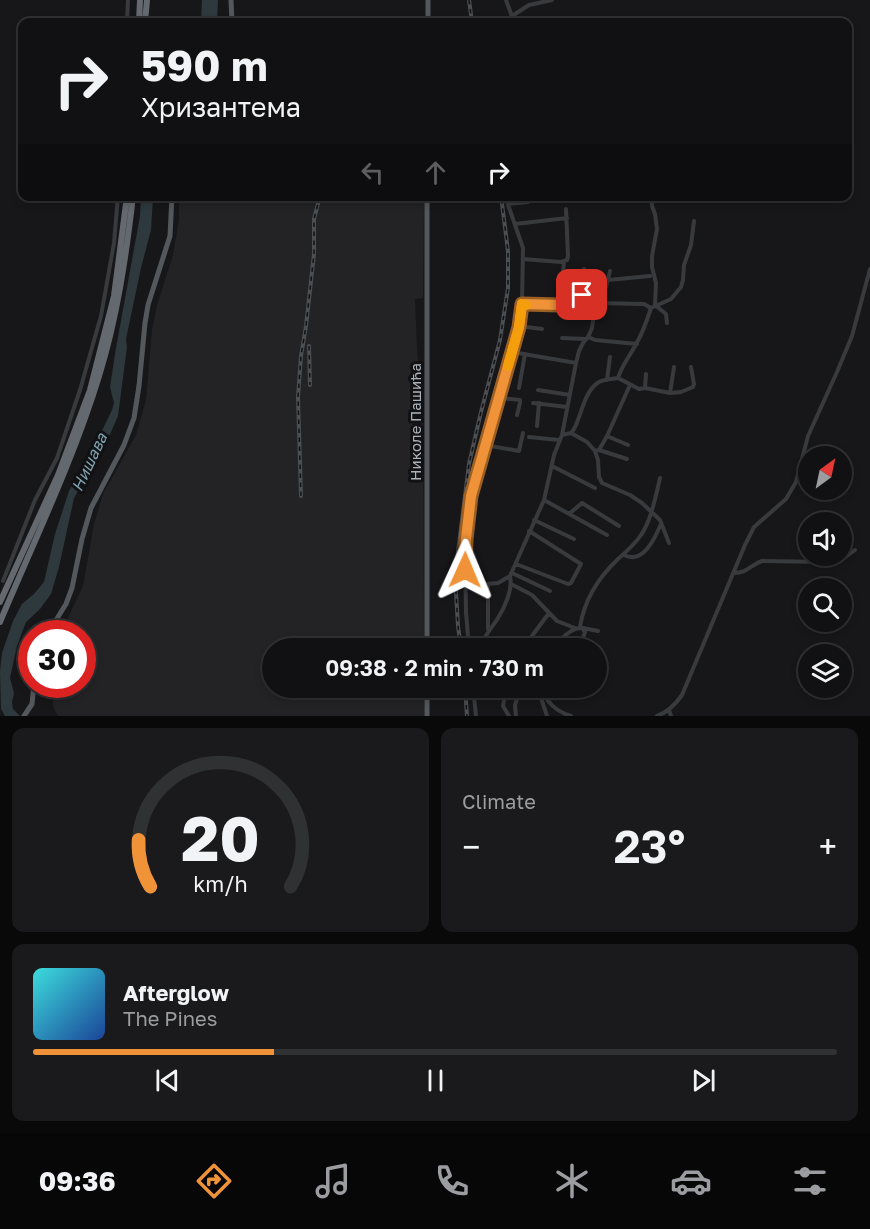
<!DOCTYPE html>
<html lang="en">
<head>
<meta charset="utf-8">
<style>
  body { margin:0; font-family:"Golos Text",sans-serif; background:#1a1a1c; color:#f1f3f6; height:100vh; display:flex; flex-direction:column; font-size:22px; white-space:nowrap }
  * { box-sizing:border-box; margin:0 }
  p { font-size:20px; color:#9c9da0 }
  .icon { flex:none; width:33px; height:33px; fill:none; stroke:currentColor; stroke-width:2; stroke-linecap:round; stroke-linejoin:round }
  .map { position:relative; height:716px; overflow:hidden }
  .sheet { display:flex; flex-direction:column; gap:12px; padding:12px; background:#09090a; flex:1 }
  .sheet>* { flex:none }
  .banner { position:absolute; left:18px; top:18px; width:834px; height:183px; border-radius:12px; box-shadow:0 3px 9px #0003,0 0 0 2px #303133; background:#111113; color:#f1f3f6; overflow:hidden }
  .needle { width:39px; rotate:33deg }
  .controls { position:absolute; left:798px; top:446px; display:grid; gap:12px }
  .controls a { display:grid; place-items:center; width:54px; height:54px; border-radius:50%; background:#111113; box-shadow:0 3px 9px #0003,0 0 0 2px #303133; font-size:30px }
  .speed { position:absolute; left:18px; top:620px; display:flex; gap:12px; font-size:30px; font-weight:700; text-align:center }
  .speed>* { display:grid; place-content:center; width:78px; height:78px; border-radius:50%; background:#111113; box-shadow:0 3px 9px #0003,0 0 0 2px #303133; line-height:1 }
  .speed .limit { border:9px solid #d22; background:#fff; color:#111 }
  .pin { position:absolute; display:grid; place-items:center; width:51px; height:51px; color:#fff; margin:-26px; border-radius:12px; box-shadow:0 3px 9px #0006 }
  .me { position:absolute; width:66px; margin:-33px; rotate:1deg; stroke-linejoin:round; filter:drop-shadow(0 0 4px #0008) }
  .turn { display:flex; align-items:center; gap:21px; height:126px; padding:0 24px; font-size:27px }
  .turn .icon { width:78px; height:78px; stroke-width:2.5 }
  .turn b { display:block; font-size:42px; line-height:51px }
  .lanes { display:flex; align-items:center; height:57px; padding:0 24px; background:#0003; justify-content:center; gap:30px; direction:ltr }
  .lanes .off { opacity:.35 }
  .big { font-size:45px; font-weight:600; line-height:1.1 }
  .sheet .widget { flex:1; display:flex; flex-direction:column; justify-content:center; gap:9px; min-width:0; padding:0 21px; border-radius:12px; background:#1a1a1c }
  .sheet .dial { align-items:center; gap:0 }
  .dial svg { height:156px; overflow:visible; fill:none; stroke:#303133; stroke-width:7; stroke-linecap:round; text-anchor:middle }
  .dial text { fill:#f1f3f6; stroke:none }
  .song { display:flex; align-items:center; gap:18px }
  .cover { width:72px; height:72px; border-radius:9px; background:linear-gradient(135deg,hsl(180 70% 55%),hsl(220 70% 35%)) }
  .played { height:6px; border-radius:3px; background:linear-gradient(90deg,#f09338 30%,#303133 30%) }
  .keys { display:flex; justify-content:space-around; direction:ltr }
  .heat { display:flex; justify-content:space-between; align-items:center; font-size:33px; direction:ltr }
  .sheet .tiles { flex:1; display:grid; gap:12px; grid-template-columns:1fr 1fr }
  .widget:last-child { grid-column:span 2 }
  .trip { position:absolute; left:262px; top:638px; width:345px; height:60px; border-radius:30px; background:#111113; box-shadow:0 3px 9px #0003,0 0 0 2px #303133; font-weight:600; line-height:60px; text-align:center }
  .tabs { display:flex; height:96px; justify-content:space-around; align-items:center; background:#070708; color:#9c9da0 }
  .tabs .icon { width:42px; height:42px }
  .tabs .selected { color:#f09338 }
  .tabs b { font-size:27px; color:#f1f3f6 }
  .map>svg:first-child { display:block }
  .built { fill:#232326 }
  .water { fill:#2d393d }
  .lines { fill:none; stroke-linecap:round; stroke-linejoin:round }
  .minor { stroke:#383a3e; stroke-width:4 }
  .major { stroke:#54585d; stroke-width:5 }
  .highway { stroke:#64696f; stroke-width:6 }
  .rail-casing { stroke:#4b4e53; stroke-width:4 }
  .rail { stroke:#121214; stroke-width:1.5; stroke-dasharray:4.5; stroke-linecap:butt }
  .route-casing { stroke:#9c6024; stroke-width:15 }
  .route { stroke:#f09338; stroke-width:10 }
  .slow { stroke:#f59e0b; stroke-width:10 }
  .labels { text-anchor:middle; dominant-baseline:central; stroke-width:6; stroke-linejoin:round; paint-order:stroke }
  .street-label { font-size:15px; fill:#a9b1b9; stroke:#121214 }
  .water-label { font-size:16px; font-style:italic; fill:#81a4b3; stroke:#121214 }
</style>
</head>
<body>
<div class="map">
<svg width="870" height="716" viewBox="0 0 870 716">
  <rect width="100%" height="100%" fill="#171719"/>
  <!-- built -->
  <path class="built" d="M179,197H424L423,298L415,299L417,348L420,385L423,391L424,648H273V687H424V716H58L54,709L50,684H82V633H61L83,586L94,524L103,494L136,435L146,400L152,330L157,305L173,255L179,220Z"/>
  <!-- water -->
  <path class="water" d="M202,0H218L217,22H201Z
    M141,197H153L151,230L141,268L126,339L127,347L118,416L107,441L74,498L59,567L51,594L40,609L26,622L17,646L10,678L14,693L12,702L13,709L20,716H5L1,709L0,671L2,653L13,621L22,604L34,594L44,582L55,534L69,491L96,443L112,410L114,403L110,387L116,348L140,216Z"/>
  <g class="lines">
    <!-- minor -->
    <path class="minor" d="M506,0L514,22
      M512,16L529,5L552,0
      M127,22L128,0
      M652,196V206L655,214L657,229L652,256V267L656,283L655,305L666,314L667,323
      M546,198L554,196
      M508,204L528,202
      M515,224L567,218
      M523,259L561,262L567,260L568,256L566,209
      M608,280L650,276
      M562,281L564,262
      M583,295L584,269
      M596,303L644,304L651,308
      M522,304L561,305L580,296L597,294
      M519,326L542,329
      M588,337L595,340L637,344
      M562,338L586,339
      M512,352L576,363
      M618,378L639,389L645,388L670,393L674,367
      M607,380L610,357
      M519,388L525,354
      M645,388L646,374
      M538,390L570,395
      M670,393L681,392L693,387L694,384L691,367
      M499,398L520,400V403L517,415
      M533,403L567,407
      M537,426L539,403
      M571,433L587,442L595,451L598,460L599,477L602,483L630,495L642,503L660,520L669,543
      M562,435L576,363L579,351L583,343L588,337L592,328L597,294L606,287L610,271
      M607,436L628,445
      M529,437L559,440
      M485,445L519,451L523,433
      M599,450L627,459
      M595,451L599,450L607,436L630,385
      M552,466L595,488
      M544,500L607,535
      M569,514L582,503L619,526
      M534,520L574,539
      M624,555C643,565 655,538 661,524
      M516,564L568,584L571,583L581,564L529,531
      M512,573L550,591
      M734,573C748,573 750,565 762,561L827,562L844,558L855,550
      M3,581L35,500L57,458L80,390L101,316L114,243L118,196
      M511,584L532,595L557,621L575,628
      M488,585V629L489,630
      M465,586L498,583L510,576L544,500L554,455L562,435L571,433L574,429C582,414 584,391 599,382C604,379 612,379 618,378C622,365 630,356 636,344C643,333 647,320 651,308L671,299L681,287L683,280L684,265L691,245L694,221
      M580,627C584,601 599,577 618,559C626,552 635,544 641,535C651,521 656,495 660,478
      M583,628L598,631
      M529,640L549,613
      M469,648L466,612L465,554L470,506L485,445L519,327L522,304L523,248L505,196
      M482,648C483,636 492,628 498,618C505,607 513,589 510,576
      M550,648C560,642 570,627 582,628L585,632L583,638L572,648
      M473,687L476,716
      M542,687C545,702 557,712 571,716
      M506,690L503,706L509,716
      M543,693L541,698L547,716
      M669,710L671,716
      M516,716L515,705L521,687
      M657,716C668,712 675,705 682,695L745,545L754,527L786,499L796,482L808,436L837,372L852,336L870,269"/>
    <!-- major -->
    <path class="major" d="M231,0L232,22
      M428,22V0
      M48,633L66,604L72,588L82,539L91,508L124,445L134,418L139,386L145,323L148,305L170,236L172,196
      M427,648V196
      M427,687V716
      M24,716L32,704L34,684"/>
    <!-- highway -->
    <path class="highway" d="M139,22L140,0
      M145,22L147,0
      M0,602L58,475L90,390L114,296L127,196
      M0,622C34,541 73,461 99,376C117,318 126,257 133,196"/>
    <!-- rail casing -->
    <g class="rail-casing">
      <path id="rail" d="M469,0L472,22
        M309,346L310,385
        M301,496L298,397L301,356L306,326L314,254V219L320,196
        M461,648L458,626L455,576L469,464L481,412L500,340L508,288V251L501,196
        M465,687L467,716"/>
    </g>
    <!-- rail -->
    <use href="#rail" class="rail"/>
  </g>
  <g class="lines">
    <!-- route casing -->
    <g class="route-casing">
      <path id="route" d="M465,570L466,539L471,496L519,327L522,304L561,305L582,295"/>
    </g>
    <!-- route -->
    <use href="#route" class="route"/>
    <!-- slow -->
    <path class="slow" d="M508,366L519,327L522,304L526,305"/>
  </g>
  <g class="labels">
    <!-- street labels -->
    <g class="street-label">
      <text transform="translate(415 422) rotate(-90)">Николе Пашића</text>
    </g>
    <!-- water labels -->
    <g class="water-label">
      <text transform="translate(89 462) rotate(-65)">Нишава</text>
    </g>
  </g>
</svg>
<div class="controls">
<a><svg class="needle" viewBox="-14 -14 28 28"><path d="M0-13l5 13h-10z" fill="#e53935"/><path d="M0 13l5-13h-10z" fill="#9c9da0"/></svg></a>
<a><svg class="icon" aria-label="sound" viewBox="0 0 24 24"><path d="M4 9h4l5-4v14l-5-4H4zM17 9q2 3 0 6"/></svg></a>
<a><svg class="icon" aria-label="search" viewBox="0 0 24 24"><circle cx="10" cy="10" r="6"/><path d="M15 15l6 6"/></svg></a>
<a><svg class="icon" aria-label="layers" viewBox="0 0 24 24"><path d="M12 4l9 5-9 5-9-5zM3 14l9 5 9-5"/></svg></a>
</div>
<div class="speed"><div class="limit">30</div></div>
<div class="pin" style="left:582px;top:295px;background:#d93025"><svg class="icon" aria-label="arrive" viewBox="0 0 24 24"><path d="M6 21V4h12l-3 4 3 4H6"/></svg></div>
<svg class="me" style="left:465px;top:570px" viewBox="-20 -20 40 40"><path d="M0-17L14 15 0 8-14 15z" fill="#f09338" stroke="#fff" stroke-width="4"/></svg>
<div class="trip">09:38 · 2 min · 730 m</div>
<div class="banner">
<div class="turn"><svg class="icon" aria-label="right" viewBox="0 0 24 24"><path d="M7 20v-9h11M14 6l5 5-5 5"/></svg><div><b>590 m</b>Хризантема</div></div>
<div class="lanes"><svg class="icon off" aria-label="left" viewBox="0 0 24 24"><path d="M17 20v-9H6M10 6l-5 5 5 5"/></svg><svg class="icon off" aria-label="ahead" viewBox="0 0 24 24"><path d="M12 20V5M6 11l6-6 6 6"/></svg><svg class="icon" aria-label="right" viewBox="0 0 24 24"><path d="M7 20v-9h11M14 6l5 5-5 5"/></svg></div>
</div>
</div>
<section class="sheet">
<div class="tiles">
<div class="widget dial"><svg viewBox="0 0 100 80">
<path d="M14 69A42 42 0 1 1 86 69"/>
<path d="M14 69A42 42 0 0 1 8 45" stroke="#f09338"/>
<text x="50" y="56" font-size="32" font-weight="700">20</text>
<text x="50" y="72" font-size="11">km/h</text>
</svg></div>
<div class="widget"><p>Climate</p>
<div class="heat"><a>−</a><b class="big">23°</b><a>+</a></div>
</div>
<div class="widget">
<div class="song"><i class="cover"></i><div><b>Afterglow</b><p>The Pines</p></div></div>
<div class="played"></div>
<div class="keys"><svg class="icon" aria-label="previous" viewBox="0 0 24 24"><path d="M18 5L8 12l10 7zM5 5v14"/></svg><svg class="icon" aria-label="pause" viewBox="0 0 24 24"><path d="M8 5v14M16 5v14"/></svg><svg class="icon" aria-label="next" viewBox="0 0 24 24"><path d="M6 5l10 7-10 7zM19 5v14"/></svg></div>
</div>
</div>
</section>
<nav class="tabs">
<b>09:36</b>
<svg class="icon selected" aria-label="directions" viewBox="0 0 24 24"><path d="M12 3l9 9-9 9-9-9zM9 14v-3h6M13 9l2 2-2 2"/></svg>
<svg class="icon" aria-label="music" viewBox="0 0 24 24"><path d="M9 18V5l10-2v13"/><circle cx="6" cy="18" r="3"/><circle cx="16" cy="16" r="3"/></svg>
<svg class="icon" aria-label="phone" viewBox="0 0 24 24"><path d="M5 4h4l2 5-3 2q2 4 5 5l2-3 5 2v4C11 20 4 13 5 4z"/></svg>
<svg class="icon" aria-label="climate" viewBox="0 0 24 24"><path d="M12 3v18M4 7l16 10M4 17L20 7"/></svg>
<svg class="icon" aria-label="car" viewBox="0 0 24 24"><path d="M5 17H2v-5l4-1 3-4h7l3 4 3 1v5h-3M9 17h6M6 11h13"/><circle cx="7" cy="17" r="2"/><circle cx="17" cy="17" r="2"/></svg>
<svg class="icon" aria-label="filters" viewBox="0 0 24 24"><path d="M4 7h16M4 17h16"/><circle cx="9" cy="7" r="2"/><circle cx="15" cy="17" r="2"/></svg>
</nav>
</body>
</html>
